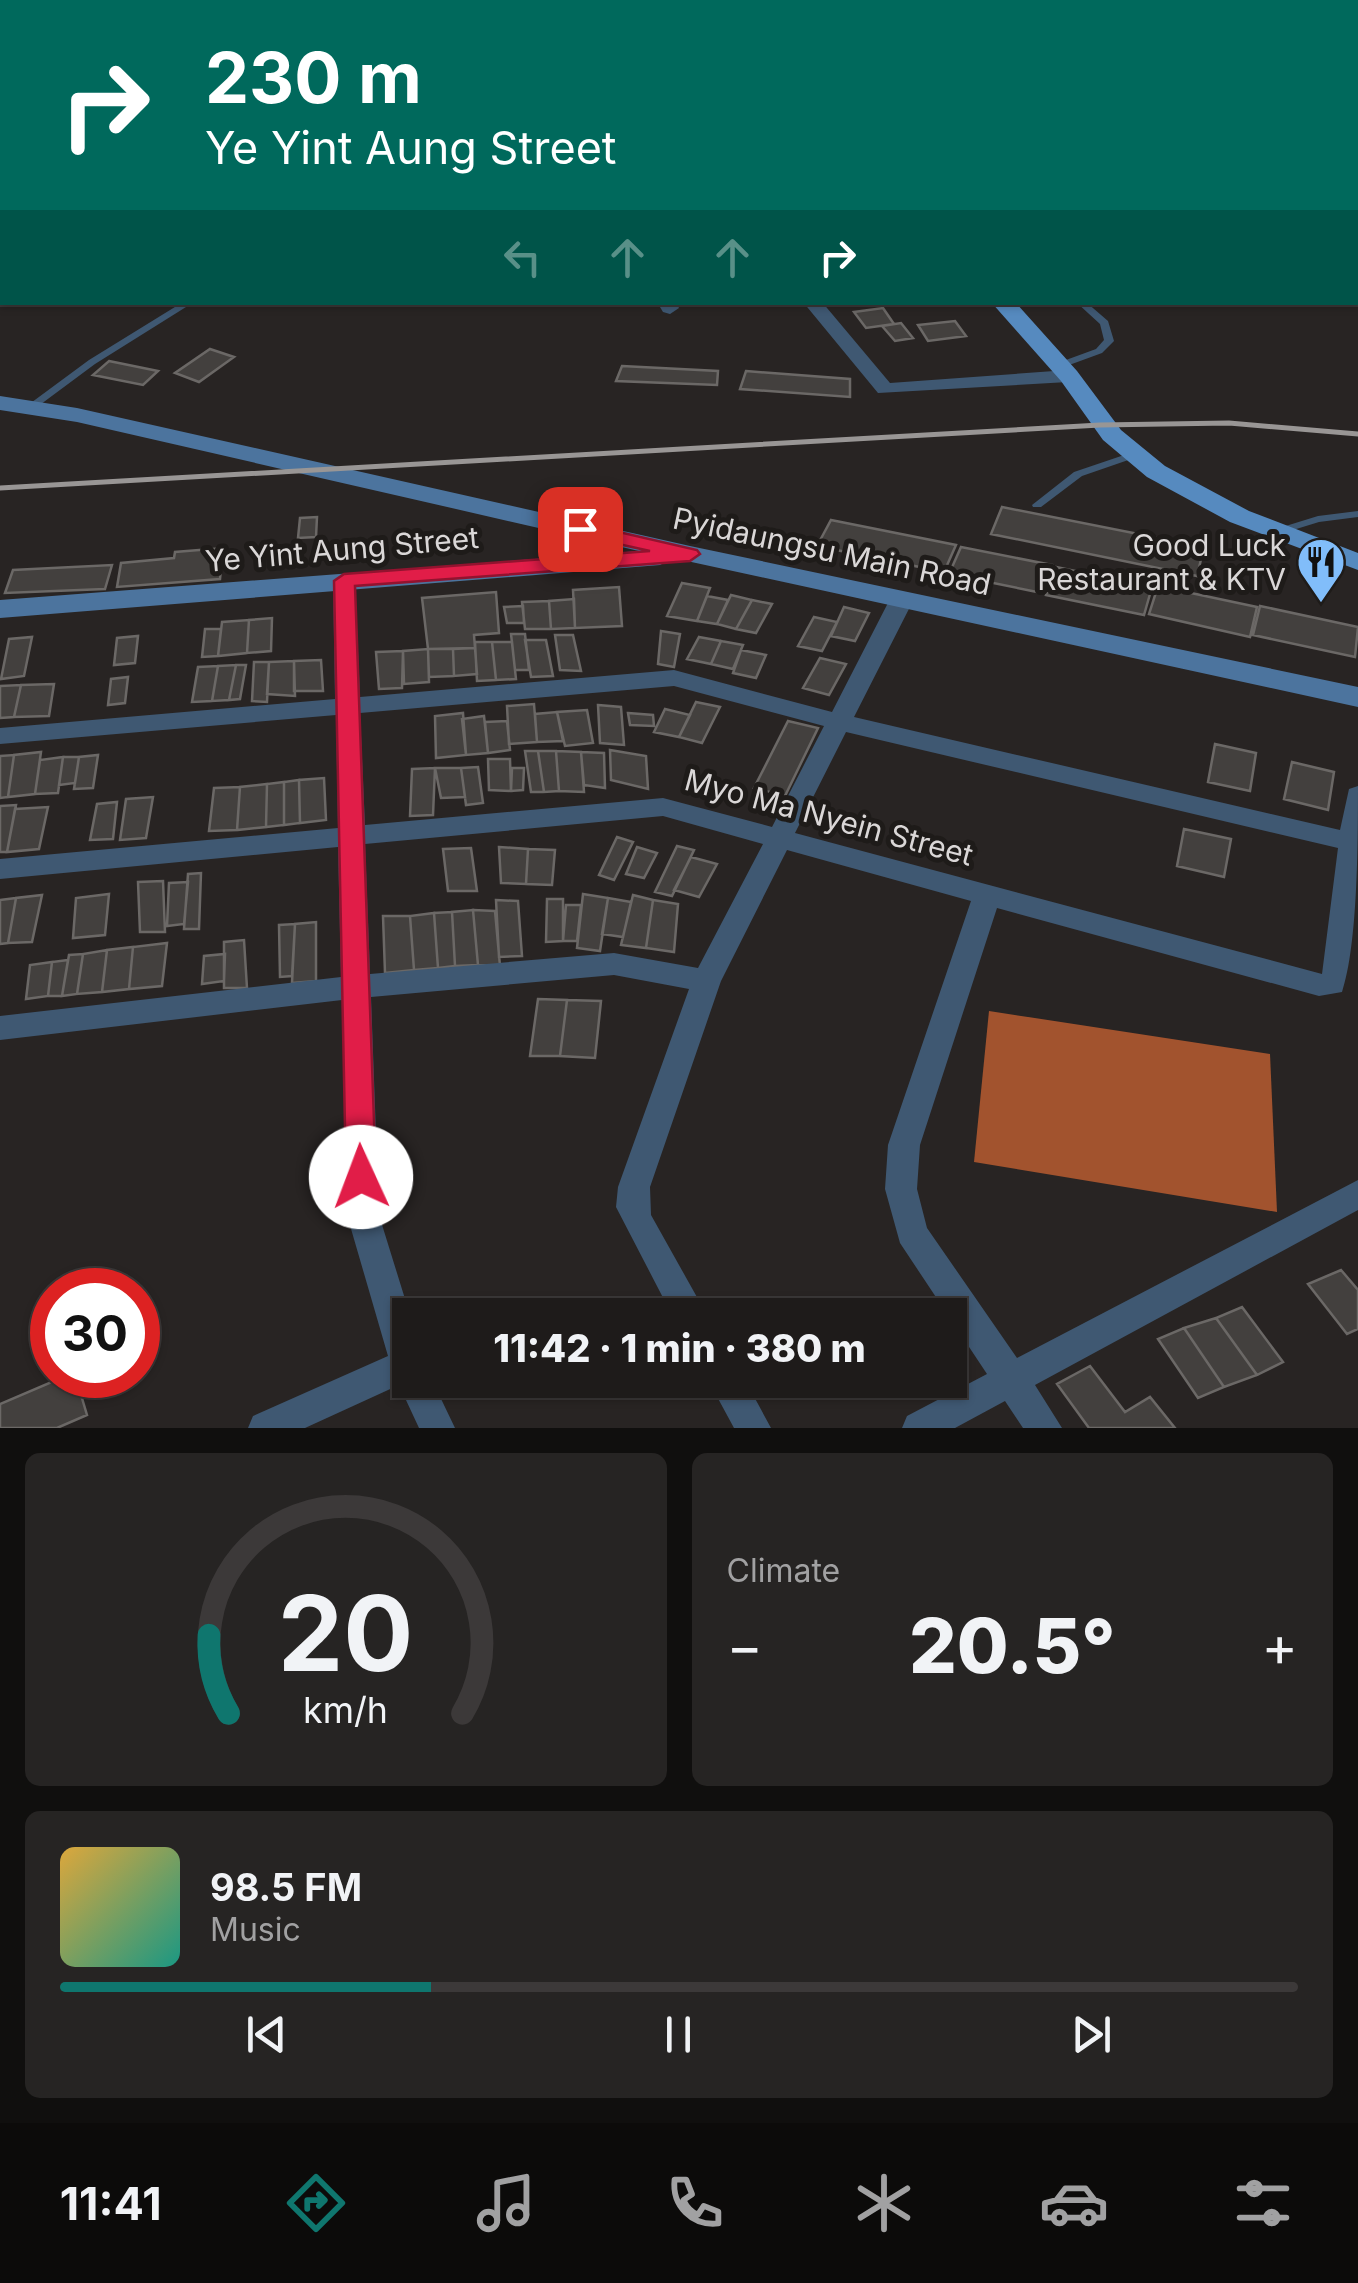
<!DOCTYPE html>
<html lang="en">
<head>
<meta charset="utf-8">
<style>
  body { margin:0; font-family:Inter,sans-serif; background:#262423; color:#f1f3f6; height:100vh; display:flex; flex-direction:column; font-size:38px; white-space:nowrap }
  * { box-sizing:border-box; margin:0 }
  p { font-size:32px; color:#a1a1a2 }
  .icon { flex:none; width:55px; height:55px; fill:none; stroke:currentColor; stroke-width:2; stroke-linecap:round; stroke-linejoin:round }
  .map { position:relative; height:1428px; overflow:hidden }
  .drawer { display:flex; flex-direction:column; gap:25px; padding:25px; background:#100f0e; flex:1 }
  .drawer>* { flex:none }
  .top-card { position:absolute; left:0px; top:0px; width:1360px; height:305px; box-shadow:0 2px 8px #0004,0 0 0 2px #3c3939; background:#00695c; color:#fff; overflow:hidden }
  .speed { position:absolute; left:30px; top:1268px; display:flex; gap:20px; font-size:50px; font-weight:700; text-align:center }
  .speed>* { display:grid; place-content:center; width:130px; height:130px; border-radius:50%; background:#1e1b1a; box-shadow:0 2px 8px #0004,0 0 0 2px #3c3939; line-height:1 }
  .speed .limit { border:15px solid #d22; background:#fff; color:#111 }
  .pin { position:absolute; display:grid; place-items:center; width:85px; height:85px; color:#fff; margin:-42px; border-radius:20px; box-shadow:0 5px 15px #0006 }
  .me { position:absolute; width:110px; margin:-55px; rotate:358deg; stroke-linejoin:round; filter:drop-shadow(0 0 8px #0008) }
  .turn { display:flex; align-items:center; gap:35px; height:210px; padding:0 40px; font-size:45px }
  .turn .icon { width:130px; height:130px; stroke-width:2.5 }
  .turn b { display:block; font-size:70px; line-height:85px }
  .lanes { display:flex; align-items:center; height:95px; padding:0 40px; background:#0003; justify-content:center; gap:50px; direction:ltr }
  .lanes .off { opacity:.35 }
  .big { font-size:75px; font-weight:800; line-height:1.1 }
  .drawer .tile { flex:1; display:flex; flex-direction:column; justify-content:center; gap:15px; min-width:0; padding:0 35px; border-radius:15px; background:#262423 }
  .drawer .dial { align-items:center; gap:0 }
  .dial svg { height:260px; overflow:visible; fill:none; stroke:#3c3939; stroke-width:7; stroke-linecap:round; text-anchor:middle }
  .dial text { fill:#f1f3f6; stroke:none }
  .song { display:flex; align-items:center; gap:30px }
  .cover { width:120px; height:120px; border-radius:15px; background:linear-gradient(135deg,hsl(40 70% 55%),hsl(170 70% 35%)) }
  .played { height:10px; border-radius:5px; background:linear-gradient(90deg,#0f766e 30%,#3c3939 30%) }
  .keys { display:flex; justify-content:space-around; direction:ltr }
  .heat { display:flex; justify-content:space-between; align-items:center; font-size:55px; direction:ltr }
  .drawer .tiles { flex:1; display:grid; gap:25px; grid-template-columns:1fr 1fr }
  .tile:last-child { grid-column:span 2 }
  .trip { position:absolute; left:392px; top:1298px; width:575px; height:100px; border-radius:0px; background:#1e1b1a; box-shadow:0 2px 8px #0004,0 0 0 2px #3c3939; font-weight:800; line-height:100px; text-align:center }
  .tab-bar { display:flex; height:160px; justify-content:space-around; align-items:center; background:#0c0b0a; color:#a1a1a2 }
  .tab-bar .icon { width:70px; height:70px }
  .tab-bar .current { color:#0f766e }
  .tab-bar b { font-size:45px; color:#f1f3f6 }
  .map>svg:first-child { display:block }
  .water { fill:#a2532e }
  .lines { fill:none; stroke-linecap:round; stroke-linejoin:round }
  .stream { stroke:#a2532e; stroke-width:4 }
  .river { fill:#a2532e; fill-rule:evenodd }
  .building { fill:#43403e; stroke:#6b6866; stroke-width:2.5 }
  .lane { fill:#3f5872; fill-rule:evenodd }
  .street { fill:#3f5872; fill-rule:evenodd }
  .secondary { fill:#4c749e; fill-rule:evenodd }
  .primary { fill:#568abf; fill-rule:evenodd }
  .rail-far1 { stroke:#999695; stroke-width:4 }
  .rail { stroke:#999695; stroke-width:5 }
  .route { fill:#e11d48; stroke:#92132f; stroke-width:2.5 }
  .labels { text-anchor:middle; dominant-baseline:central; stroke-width:10; stroke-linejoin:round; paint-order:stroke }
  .poi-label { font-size:30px; fill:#dad7d7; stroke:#1e1b19; text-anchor:end }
  .street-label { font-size:30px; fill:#dad7d7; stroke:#1e1b19 }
</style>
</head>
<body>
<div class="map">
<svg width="1358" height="1428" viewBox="0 0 1358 1428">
  <rect width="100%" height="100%" fill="#282423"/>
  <!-- water -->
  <path class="water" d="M989,1011L1270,1054L1277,1212L974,1162Z"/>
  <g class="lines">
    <!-- stream -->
    <path class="stream" d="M994,2L1003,0"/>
    <!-- river -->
    <path class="river" d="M1253,0H1286L1287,2H1255Z"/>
  </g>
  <!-- building -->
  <path class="building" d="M883,308L894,324L866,328L854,312Z
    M955,321L966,336L928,341L918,325Z
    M901,323L913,338L895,341L882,326Z
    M210,349L234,357L199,382L175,373Z
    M109,361L158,371L143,385L93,375Z
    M622,366L718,371L717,385L616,381Z
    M746,371L850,379V397L740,389Z
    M1002,507L1204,547L1197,576L991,534Z
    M317,517L316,537L298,538L300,518Z
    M831,520L956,545L944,572L817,546Z
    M961,547L1052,565L1042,593L949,574Z
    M223,548L220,579L117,587L121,563L174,558L175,552Z
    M112,565L105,589L5,593L13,570Z
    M1056,567L1152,587L1144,615L1046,595Z
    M682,583L710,588L697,621L667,616Z
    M1158,586L1257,607L1250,637L1149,614Z
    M619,587L622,626L575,628L573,590Z
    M496,592L499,633L474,635L475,648L428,649L422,598Z
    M731,595L752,600L736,629L717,624Z
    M707,596L728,600L717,624L697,621Z
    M574,599L575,628L551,629L549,601Z
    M752,600L772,604L756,633L736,629Z
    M549,601L551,629H525L522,602Z
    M523,606L524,623H507L504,607Z
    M1260,606L1358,627L1355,657L1253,635Z
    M844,607L869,613L855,641L831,636Z
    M814,617L837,622L822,651L798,646Z
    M272,618L271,651L247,653L249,620Z
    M249,620L247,653L218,656L222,622Z
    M205,629H221L218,656L202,657Z
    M661,631L680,634L674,667L658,664Z
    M511,634H525L529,670H515Z
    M555,635H573L581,671L560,670Z
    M138,636L135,663L114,665L117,638Z
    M32,637L24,676L1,679L9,639Z
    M699,637L721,641L711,664L687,659Z
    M525,640H546L553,676L531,677Z
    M721,641L743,645L733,669L711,664Z
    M475,642H492L496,680L477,681Z
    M492,642H512L516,679L496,680Z
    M475,648L477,674L454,676L453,649Z
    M428,649L429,682L404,684L403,651Z
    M428,649H453L454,676L429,677Z
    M741,650L766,655L756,678L733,673Z
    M403,651L402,688L379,689L376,652Z
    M820,658L846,664L829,695L803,688Z
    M321,660L323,691H294V661Z
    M294,661L295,696L267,694L269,662Z
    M254,662H269L267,702L252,701Z
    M236,665H246L240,699L229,700Z
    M236,665L229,700L212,701L218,666Z
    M218,666L212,701L192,702L198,667Z
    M128,677L125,703L108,705L111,679Z
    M54,684L49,716L14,717L21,685Z
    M21,685L14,717L0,718V686Z
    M696,702L720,707L702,743L679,737Z
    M534,704L537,742L509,744L507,706Z
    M598,705L621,707L624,745L600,743Z
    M665,709L690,715L679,737L654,732Z
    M587,710L593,743L565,746L557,712Z
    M557,712L563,741L537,742L535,714Z
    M463,713L466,755L436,758L435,716Z
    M628,713L653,715L654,726L630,725Z
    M484,716L488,753L466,755L462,719Z
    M507,721L510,750L488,753L485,722Z
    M788,721L818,728L785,796L754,788Z
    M1215,744L1256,753L1250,791L1208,782Z
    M610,750L646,756L648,789L611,780Z
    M525,751H538L544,792H531Z
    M538,751H556L559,791L544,792Z
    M556,751L581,752L584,792L559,791Z
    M41,752L35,794L8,797L14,755Z
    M581,752L604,753L605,788L584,785Z
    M14,755L8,797L0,798V756Z
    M98,755L93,788L74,789L79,757Z
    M63,757L58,793L35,794L40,760Z
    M63,757H79L75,783L59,785Z
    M488,759H510L511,791L489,790Z
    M1292,762L1334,772L1328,810L1284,799Z
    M478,767L483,803L466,805L461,768Z
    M435,768L433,815L410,816L412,769Z
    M435,768H461L465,797L441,798Z
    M512,768H524L523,790L511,791Z
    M324,778L326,820L300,823L299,780Z
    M299,780L300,823L284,825V782Z
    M284,782V825L266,827L267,784Z
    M267,784L266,827L237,830L240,787Z
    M240,787L237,830L209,831L214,788Z
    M153,797L146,838L120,840L126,799Z
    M117,802L113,839L90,840L97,804Z
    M16,805L7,852H0V806Z
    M48,807L39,849L7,852L15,809Z
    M1184,829L1231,839L1224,877L1177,866Z
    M617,837L633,842L614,880L599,875Z
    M677,846L694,850L672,896L655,892Z
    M499,847L528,849L526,884L501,883Z
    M637,847L657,853L644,878L626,874Z
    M471,848L477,891H448L443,849Z
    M528,849L555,850L552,885L526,884Z
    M691,857L717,864L699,897L674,890Z
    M201,873L199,929H184L188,874Z
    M163,881L165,932H140L138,882Z
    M188,882L184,924L167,926L169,883Z
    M109,894L105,935L73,938L76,898Z
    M583,894L608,898L600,951L577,948Z
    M42,895L32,942L8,943L16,898Z
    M633,895L653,900L646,948L621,945Z
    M16,898L8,943L0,944V900Z
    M608,898L631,902L623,937L602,934Z
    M547,899H563V941L546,942Z
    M496,900L518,901L522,956L499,957Z
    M653,900L678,904L674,952L646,948Z
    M566,905H581L577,941H563Z
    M473,910L478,965L455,966L452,912Z
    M473,910L495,911L500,966L478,965Z
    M452,912L455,966L438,968L434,913Z
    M434,913L438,968L414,970L410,916Z
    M383,916H410L414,970L385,973Z
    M316,922V981L292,983L295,924Z
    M295,924L292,976L280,977L279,925Z
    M244,940L247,988H224V942Z
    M167,943L162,986L129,989L133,947Z
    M133,947L129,989L102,992L107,950Z
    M107,950L102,992L77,994L83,954Z
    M83,954L77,994L62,996L69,955Z
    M225,954L224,981L202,984L204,956Z
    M68,960L62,996H48L52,962Z
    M52,962L48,996L26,999L30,965Z
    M538,999L567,1000L560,1056H530Z
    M567,1000L601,1001L595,1058L560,1056Z
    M1341,1270L1358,1290V1329L1347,1334L1308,1284Z
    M1242,1307L1283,1362L1257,1375L1216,1318Z
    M1216,1318L1257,1375L1224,1387L1184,1328Z
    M1184,1328L1224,1387L1198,1398L1158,1339Z
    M1090,1366L1125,1412L1150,1397L1175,1428H1089L1057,1384Z
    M68,1375H75L87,1415L57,1428H0V1404Z"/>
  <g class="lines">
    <!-- lane -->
    <path class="lane" d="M183,302H194L95,364L33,410H25L24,408L89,360Z
      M1076,302H1086L1108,321L1114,341L1102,353L1061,368H1055V364L1096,349L1104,340L1100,324Z
      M1133,452L1137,453V457L1082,476L1041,507H1033L1032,505L1074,472Z
      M1358,511V517L1319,522L1280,534L1274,531L1276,529L1318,516Z"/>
    <!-- street -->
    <path class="street" d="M788,0H807L808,2H790Z
      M0,46H2V55H0Z
      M2,87V97L0,98V88Z
      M657,302H676L679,308L670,314L663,312Z
      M803,302H822L890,383L1068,370L1078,376L1068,382L878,393Z
      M344,574L355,581L360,697L674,670L832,712L890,599L902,592L914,599L854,717L1340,830L1349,789L1358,786C1358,840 1358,945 1342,992L1319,996L997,908L920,1145L917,1189L927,1228L1017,1358L1358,1180V1210L1035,1385L1062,1428H1023L1005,1401L955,1428H902L907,1416L987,1374L900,1243L885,1189L888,1145L971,901L787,850L721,981L650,1187L651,1215L707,1315H672L616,1207L618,1187L689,989L614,975L371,997L379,1215L410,1315V1380H432L455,1428H419L399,1385L305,1428H248L253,1416L388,1356L347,1215L342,1000L0,1040V1016L341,977L338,847L0,879V859L338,828L336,715L0,744V728L335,699L333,581ZM674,686L824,726L772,827L663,798L365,825L360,713ZM846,732L1338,848L1322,974L795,833ZM663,816L763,844L698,968L614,953L370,974L365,844Z
      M708,1380H745L771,1428H734Z"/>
    <!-- secondary -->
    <path class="secondary" d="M2,169V182L0,183V170Z
      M0,396L77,408L690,546L1358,687V707L673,558L660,565L0,618V600L639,551L77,422L0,410Z"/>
    <!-- primary -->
    <path class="primary" d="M305,0H321V2H305Z
      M367,0H394L395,2H368Z
      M991,302H1015L1077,371L1121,430L1165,466L1249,511L1358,553V570L1230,522L1147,477L1103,440L1061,381Z"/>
    <!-- rail-far1 -->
    <path class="rail-far1" d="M727,0L733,2"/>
    <!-- rail -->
    <path class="rail" d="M0,488L1100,425L1229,423L1358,434"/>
  </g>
  <!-- route -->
  <path class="route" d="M580,523L697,550L700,554L690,561L355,586L376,1177L371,1186L361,1189L351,1186L346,1177L334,581L344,574L650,551L573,534V525Z"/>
  <!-- icons -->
  <defs>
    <g id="restaurant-pin" transform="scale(2.5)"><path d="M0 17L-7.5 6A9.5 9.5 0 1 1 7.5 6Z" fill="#81bdfa" stroke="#1e1b19"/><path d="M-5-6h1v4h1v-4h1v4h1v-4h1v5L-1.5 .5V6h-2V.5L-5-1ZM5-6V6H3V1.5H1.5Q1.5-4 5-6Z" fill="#111"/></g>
  </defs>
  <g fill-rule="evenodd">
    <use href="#restaurant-pin" x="1321" y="562"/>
  </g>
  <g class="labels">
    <!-- poi labels -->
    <g class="poi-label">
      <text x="1286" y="545">Good Luck<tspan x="1286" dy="34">Restaurant &amp; KTV</tspan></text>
    </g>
    <!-- street labels -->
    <g class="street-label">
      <text transform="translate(342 549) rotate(-5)">Ye Yint Aung Street</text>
      <text transform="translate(832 551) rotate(12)">Pyidaungsu Main Road</text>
      <text transform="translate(829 817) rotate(15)">Myo Ma Nyein Street</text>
    </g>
  </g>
</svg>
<div class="speed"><div class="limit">30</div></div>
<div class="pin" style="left:580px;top:529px;background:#d93025"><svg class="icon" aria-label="arrive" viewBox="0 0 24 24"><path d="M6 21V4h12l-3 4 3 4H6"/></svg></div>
<svg class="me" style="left:361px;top:1177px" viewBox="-20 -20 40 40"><circle r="19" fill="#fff"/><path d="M0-13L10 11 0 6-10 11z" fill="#e11d48"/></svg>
<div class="trip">11:42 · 1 min · 380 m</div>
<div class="top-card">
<div class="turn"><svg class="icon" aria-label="right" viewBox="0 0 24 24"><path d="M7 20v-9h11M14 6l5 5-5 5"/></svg><div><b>230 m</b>Ye Yint Aung Street</div></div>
<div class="lanes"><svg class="icon off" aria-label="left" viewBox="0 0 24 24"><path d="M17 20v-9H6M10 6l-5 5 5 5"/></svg><svg class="icon off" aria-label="ahead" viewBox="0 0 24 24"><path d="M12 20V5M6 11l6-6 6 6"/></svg><svg class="icon off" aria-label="ahead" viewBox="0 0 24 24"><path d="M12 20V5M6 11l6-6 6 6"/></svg><svg class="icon" aria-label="right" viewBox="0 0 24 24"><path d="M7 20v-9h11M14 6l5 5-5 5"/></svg></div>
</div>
</div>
<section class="drawer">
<div class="tiles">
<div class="tile dial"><svg viewBox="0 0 100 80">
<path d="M14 69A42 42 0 1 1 86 69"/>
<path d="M14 69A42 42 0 0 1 8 45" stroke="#0f766e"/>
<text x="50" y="56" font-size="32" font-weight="700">20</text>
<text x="50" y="72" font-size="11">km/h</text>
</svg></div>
<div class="tile"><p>Climate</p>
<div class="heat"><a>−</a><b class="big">20.5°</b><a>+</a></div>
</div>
<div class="tile">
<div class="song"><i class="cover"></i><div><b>98.5 FM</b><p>Music</p></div></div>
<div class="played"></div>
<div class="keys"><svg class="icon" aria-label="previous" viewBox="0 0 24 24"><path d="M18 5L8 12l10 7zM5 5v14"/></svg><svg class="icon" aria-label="pause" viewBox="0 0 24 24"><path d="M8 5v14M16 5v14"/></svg><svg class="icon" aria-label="next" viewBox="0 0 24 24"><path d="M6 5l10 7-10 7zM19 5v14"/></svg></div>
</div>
</div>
</section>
<nav class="tab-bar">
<b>11:41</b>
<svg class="icon current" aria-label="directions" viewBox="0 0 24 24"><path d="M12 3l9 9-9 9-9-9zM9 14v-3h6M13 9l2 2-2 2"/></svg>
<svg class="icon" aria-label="music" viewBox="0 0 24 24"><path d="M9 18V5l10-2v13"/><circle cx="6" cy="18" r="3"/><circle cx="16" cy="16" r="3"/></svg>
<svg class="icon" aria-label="phone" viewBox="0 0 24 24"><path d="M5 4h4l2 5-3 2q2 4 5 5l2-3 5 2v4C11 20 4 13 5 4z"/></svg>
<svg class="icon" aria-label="climate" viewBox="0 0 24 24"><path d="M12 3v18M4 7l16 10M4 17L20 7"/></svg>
<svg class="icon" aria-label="car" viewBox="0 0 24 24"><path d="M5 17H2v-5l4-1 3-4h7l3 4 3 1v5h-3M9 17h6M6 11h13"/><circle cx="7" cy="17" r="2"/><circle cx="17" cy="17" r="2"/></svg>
<svg class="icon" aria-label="filters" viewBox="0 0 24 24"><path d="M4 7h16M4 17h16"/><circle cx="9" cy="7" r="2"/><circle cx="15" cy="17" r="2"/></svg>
</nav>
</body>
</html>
